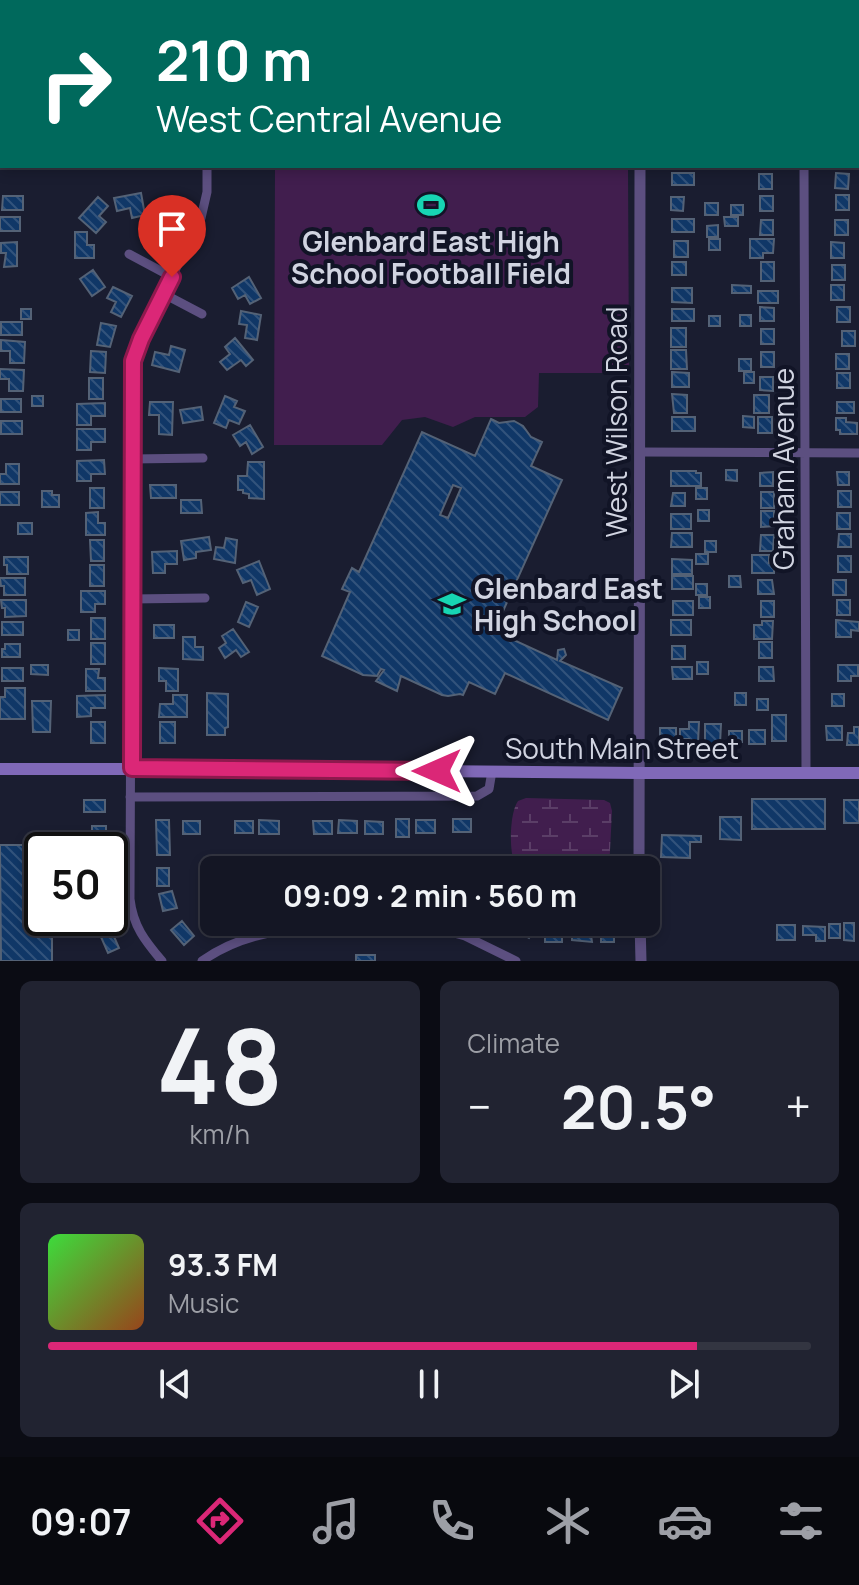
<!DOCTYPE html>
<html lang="en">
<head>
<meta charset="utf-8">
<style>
  body { margin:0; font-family:Manrope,sans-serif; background:#212331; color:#f1f3f6; height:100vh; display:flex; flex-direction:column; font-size:30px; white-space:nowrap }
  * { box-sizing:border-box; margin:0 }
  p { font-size:26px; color:#9d9fa6 }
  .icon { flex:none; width:44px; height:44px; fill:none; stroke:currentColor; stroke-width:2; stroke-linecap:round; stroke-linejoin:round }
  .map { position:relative; height:961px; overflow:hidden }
  .details { display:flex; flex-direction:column; gap:20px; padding:20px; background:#0b0c14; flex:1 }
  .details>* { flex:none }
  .banner { position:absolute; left:0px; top:0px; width:860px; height:168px; box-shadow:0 4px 12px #0003,0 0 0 2px #333541; background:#00695c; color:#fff; overflow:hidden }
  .speed { position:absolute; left:24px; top:832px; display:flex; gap:16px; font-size:40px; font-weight:700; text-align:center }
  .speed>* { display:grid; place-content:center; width:104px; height:104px; border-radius:50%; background:#141624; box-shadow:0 4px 12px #0003,0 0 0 2px #333541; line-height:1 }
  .speed .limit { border:4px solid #111; border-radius:12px; background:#fff; color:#111 }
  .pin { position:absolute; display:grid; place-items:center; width:68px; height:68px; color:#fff; margin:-82px -34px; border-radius:50% 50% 50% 0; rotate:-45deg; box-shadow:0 0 8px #0007 }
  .pin .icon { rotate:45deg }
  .me { position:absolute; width:88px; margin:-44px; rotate:270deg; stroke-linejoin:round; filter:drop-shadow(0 0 6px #0008) }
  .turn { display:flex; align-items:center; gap:28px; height:168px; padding:0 24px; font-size:36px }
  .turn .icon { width:104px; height:104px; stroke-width:2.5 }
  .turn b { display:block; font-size:56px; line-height:68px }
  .big { font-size:60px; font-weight:700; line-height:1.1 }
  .details .tile { flex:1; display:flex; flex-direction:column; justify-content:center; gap:12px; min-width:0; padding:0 28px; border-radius:12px; background:#212331 }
  .details .dial { align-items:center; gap:0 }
  .dial b { font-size:104px; line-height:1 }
  .song { display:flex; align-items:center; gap:24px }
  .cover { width:96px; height:96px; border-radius:12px; background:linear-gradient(135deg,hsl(120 70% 55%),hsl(20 70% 35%)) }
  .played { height:8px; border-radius:4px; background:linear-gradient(90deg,#db2777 85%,#333541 85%) }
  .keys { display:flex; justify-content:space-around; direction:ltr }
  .heat { display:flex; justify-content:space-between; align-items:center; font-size:44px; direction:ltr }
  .details .tiles { flex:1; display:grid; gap:20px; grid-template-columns:1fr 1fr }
  .tile:last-child { grid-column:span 2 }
  .trip { position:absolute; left:200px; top:856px; width:460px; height:80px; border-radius:12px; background:#141624; box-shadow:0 4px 12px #0003,0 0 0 2px #333541; font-weight:700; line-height:80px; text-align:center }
  .menu { display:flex; height:128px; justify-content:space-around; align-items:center; background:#08090e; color:#9d9fa6 }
  .menu .icon { width:56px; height:56px }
  .menu .on { color:#db2777 }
  .menu b { font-size:36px; color:#f1f3f6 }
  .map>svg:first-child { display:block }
  .green { fill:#411e4e }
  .wetland { fill:url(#wetland-marsh) }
  .building { fill:url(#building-back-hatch); stroke:#546276; stroke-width:2; fill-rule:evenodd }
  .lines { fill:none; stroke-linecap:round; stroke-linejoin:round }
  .minor { stroke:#5c4f80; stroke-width:9 }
  .tertiary { stroke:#5c4f80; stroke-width:11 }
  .secondary { stroke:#8069b8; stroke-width:12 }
  .route-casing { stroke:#8e194d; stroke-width:20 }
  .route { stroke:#db2777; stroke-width:14 }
  .labels { text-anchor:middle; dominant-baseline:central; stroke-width:8; stroke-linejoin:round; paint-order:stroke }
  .poi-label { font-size:28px; font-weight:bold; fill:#d1d4e1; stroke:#111426 }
  .street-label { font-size:28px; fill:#d1d4e1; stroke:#111426 }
</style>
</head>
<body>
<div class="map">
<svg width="859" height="961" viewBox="0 0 859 961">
  <defs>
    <pattern id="wetland-marsh" width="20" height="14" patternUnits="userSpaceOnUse" patternTransform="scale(2)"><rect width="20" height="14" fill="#411e4e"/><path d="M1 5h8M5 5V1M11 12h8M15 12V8" fill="none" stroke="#5b3e67"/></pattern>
    <pattern id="building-back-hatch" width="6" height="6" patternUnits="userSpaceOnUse" patternTransform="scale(2)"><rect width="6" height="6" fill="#103767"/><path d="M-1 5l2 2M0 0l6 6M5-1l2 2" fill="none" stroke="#32537c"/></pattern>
  </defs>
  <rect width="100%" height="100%" fill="#1a1d30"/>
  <!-- green -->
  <path class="green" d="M335,0H626V2H335Z
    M275,166H628L629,373H539L538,407L525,417H475L453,427L425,417L402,420L382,445H274Z"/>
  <!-- wetland -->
  <path class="wetland" d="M526,798L604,800L610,803L612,811L609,870H518C508,859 509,813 518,801Z"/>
  <!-- building -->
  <path class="building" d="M672,173H694V185H672Z
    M836,173L849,174L848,189L835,188Z
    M759,174H772V189H759Z
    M141,193L145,215L132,218L130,208L117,211L114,198Z
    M836,195H849V210H836Z
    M3,196H23V210H2Z
    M760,196H773V211H760Z
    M98,197L108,206L99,216L106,222L96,233L79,218Z
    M671,197H684L683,211L671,210Z
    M705,203H718V215H705Z
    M731,205H743V215H731Z
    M0,217H20V231H0Z
    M724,217H738V226H725Z
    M672,219H694V232H672Z
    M761,220H773V235H760Z
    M835,220H848V235H835Z
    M718,225V237H707V226Z
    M75,232H87V245H94V258H75Z
    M709,239H720V250H709Z
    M750,239H774L773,253H763V258H750Z
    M674,241H688V257H674Z
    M17,242V266L4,267L6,253H1V243Z
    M831,242L844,243V258H831Z
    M672,262H686V275H672Z
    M761,262H774V281H761Z
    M832,265H845V280H832Z
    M93,270L105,287L92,296L80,279Z
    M249,277L261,298L250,304L245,295L238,299L232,288Z
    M732,285L751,286V293H732Z
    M831,285H844V300H831Z
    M113,287L132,296L121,317L111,312L116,302L107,298Z
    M672,288H692V303L672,302Z
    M758,291H778V303H758Z
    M760,307L774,308V321H760Z
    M837,307H850V322H837Z
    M21,309H31V319H21Z
    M672,309H694V321H672Z
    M241,311L261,315L257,340L245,338L247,325L239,324Z
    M740,315H751V326H740Z
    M709,316H720V326H709Z
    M1,322H22V335H1Z
    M101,323L116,326L110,347L97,345Z
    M671,328H686V347H671Z
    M761,329H774V344H761Z
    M842,331H855V346H842Z
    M235,338L253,360L246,366L241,360L227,370L220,362L230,354L225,347Z
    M1,340L25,342L24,363H10V351H1Z
    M171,346L185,350L179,372L152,365L155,352L169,355Z
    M671,350H686L687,369H671Z
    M91,351L106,352L105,373L90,372Z
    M761,352H774V367H761Z
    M836,354H849V369H836Z
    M739,359H751V371H739Z
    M0,369L24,370L23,391H9V379H0Z
    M672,372L689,373V387H672Z
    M744,372H754V383H744Z
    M837,373H850V388H837Z
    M760,377H773V391L760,390Z
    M89,378H103V399H89Z
    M672,394L687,395V413H674Z
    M754,395H769V413H754Z
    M32,396H43V406H32Z
    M225,396L237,401L234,407L245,411L239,424L229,420L226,428L214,423Z
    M1,399H21V412H1Z
    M150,402H173L172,435L159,434V415H149Z
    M837,402H854V413H837Z
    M105,403V416H91V425H77V404Z
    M201,407L203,420L183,423L180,410Z
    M743,416L754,417V428L743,427Z
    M672,417H695V431H672Z
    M758,417H772V433H758Z
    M836,418H846V422L857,423V434H840V430H836Z
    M491,419L499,423L514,421L523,426L531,437L542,442L531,466L562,480L494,631L557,660L558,650L564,649L566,655L560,661L622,688L608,720L505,673L495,694L469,682L463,695L460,694L448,696L442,695L401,676L397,691L376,681L384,670L381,669L377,676L363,675L322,656L350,592L342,589L352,568L359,572L422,432L475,456ZM453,485L461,488L448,518L440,515Z
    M1,421H22V434H1Z
    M250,425L263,447L252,454L246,442L240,446L233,435Z
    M77,429H105V442H91V450H77Z
    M104,460L105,474H91V481H77V461Z
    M248,462H264V499L249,498V494L243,493V490H238V476H247Z
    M6,464H19V484H0V474H6Z
    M726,470H737V481L726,480Z
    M671,471H696V473H701V486H671Z
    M773,472V486H760V473Z
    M837,472H849V485H838Z
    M150,485H176V498H151Z
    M90,488H104V508H90Z
    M696,488H707V499H696Z
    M42,491H52V495H59V507H42Z
    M838,491H851V507H838Z
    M0,492H19V505H0Z
    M761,492H774V508H761Z
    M673,493H685V506H671Z
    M181,500H201L202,513H181Z
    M698,510H709V521H698Z
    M761,511H774V526L761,527Z
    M98,512V523H105V535H86V513Z
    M837,513H850V529H837Z
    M671,514H691V529H671Z
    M18,523H32V534H18Z
    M672,533H692V547H671Z
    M839,534H851V547H838Z
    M761,535H774L773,551H760Z
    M209,537L211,550L196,552V558L184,560L181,541Z
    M226,538L237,540L235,563L214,559L216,547L224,548Z
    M90,540H104V561H91Z
    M705,541H716V552H705Z
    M177,551V564H165V573H153L152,552Z
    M696,554H708V564H696Z
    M752,555H769V563H774V573H752Z
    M838,556H851V572H838Z
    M4,557H28V574H7V565H4Z
    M672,559L692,560V574H672Z
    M259,561L270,589L257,595L251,580L243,583L237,570Z
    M90,565H104V586H90Z
    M672,576H693V589H672Z
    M729,576H740L741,587H729Z
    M0,578H25V595H4V586H1Z
    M758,580H772L774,594H758Z
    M833,580H846V595H833Z
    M696,584H707V595H696Z
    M81,591H105V604H95V612H81Z
    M699,597H710V608H699Z
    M1,600H26V616L5,617V608H2Z
    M837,600H850V615H837Z
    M673,601H693V615H673Z
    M761,601H774V617H761Z
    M246,602L258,607L249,627L238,622Z
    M91,618H105V639H91Z
    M671,620H691V635H671Z
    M836,620L859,622V631L851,630V637H836Z
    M762,621H773L772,639H754V625H762Z
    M2,622H23V635H2Z
    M154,625H174V638H154Z
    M233,629L249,652L241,657L236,650L225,658L219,648L226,643L222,636Z
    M68,630H79V640H68Z
    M183,637H195V647H203V660L183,659Z
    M759,642H772V658H759Z
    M91,643H105V664H91Z
    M5,644H20V657H2V649H5Z
    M672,646H685V659H672Z
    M697,662H708V674H697Z
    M31,665H48V675L31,674Z
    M838,665H858V676H851V681H838Z
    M672,667H692V679H673Z
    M759,667H773L774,681H759Z
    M2,668H23V681H2Z
    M159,668L178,669V691H166V681H159Z
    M86,669H99L98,678H105V691H86Z
    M5,688H25V719H0V697H5Z
    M207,693L228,694V727L225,728V735H207Z
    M735,693H746V705H735Z
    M832,694H844V706H832Z
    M105,695V708H91V716L77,717V696Z
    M173,695H187V717H159L160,704H173Z
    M757,699H768V710H757Z
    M32,701H51L50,732H33Z
    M772,715H786V741H772Z
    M91,722H105V743H91Z
    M160,722H175V743H160Z
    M689,722H699L698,743H689V739H680V729H689Z
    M705,724H721L720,744H705Z
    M826,726H842V740H827Z
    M854,727H859V745H847L848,733H854Z
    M660,728H676V742H660Z
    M749,730H765V744H749Z
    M729,731H742V742L729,743Z
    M752,799H825V829H752Z
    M84,800H105V812H84Z
    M844,800H859V823H844Z
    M720,817H741V840L720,839Z
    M396,819H409V837H396Z
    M453,819H471V832H453Z
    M156,820H169L170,855H157Z
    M259,820L279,821V834H259Z
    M339,820L357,821V833H338Z
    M416,820H435V833H416Z
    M183,821H200V834H183Z
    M235,821H253V833H235Z
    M313,821H332V834H314Z
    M365,821L383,822V834H365Z
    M92,826H106V843H92Z
    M662,835L701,836V842H690V858L661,857Z
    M0,845H52V850H42V918H52V961H1Z
    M157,868H169V886H157Z
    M172,891L177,908L163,911L159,894Z
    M182,921L194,936L184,945L171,930Z
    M518,922H527L535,926L529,938L514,930Z
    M572,922H589L592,942L572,940Z
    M601,923H614V942H601Z
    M844,923H854V941L844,940Z
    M829,924H840V938H829Z
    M777,925H795V940H777Z
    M803,926L825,927V941H816V935H803Z
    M545,930H562V942H545Z
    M112,932L119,948L108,953L101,937Z
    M356,955H375V961H356Z"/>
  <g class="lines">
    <!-- minor -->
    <path class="minor" d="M130,0V2
      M804,0V2
      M266,2V0
      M0,113H2
      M858,114H859
      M804,166L806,773
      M129,254L172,277
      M164,294L202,314
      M640,452L859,453
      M132,459L203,458
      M132,599L205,598
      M130,797L477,796L489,789L492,771
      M162,961C145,941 133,926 130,899L132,374L135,352L141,339L201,218L207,192V166
      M202,961C232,940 265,931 301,929L447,931L465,936L516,961"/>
    <!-- tertiary -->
    <path class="tertiary" d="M639,0V2
      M639,870L640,166
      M640,922L641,961"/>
    <!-- secondary -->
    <path class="secondary" d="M0,769H186L639,773H859"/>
  </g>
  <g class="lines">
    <!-- route casing -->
    <g class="route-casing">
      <path id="route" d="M172,277L141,339L133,361L132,768L437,771"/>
    </g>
    <!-- route -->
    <use href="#route" class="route"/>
  </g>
  <!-- icons -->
  <defs>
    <g id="stadium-bare" transform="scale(2.16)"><path d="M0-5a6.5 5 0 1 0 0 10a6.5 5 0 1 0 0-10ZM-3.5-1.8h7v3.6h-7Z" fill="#17d5b3" stroke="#111426" stroke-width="2.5" paint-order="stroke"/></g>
    <g id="school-bare" transform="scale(2.16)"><path d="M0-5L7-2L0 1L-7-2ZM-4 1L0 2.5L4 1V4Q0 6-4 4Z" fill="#17d5b3" stroke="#111426" stroke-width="2.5" paint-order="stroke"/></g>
  </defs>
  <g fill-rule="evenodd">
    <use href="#stadium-bare" x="431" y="205"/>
    <use href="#school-bare" x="452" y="604"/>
  </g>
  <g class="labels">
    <!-- poi labels -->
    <g class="poi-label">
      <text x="431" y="241">Glenbard East High<tspan x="431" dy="32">School Football Field</tspan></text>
      <text x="474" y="588" text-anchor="start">Glenbard East<tspan x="474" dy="32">High School</tspan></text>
    </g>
    <!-- street labels -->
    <g class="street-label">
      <text transform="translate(616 422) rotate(-90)">West Wilson Road</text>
      <text transform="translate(783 469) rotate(-90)">Graham Avenue</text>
      <text x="622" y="748">South Main Street</text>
    </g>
  </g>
</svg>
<div class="speed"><div class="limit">50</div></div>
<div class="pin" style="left:172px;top:277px;background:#d93025"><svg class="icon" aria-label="arrive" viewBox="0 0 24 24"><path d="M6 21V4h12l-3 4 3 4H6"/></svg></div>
<svg class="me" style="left:437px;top:771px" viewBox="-20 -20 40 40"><path d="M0-17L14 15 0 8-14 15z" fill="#db2777" stroke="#fff" stroke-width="4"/></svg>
<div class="trip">09:09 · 2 min · 560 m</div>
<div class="banner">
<div class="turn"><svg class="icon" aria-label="right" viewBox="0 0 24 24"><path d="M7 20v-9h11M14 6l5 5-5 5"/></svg><div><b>210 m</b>West Central Avenue</div></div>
</div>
</div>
<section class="details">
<div class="tiles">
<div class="tile dial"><b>48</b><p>km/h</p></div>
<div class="tile"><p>Climate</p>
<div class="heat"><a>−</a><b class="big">20.5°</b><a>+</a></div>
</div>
<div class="tile">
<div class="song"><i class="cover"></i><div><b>93.3 FM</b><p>Music</p></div></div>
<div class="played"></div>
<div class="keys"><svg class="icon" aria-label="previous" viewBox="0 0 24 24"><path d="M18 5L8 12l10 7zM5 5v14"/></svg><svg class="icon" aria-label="pause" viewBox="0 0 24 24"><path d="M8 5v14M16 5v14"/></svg><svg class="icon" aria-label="next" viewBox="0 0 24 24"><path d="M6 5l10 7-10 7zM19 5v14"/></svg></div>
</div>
</div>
</section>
<nav class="menu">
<b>09:07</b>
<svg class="icon on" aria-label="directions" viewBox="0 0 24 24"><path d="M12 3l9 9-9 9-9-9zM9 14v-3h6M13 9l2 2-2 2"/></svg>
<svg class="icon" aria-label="music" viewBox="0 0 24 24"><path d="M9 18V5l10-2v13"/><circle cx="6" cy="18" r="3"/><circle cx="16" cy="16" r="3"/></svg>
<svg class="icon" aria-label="phone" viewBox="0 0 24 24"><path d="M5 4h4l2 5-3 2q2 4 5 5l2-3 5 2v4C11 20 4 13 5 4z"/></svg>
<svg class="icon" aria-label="climate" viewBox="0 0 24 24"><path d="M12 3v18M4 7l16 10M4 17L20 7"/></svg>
<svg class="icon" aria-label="car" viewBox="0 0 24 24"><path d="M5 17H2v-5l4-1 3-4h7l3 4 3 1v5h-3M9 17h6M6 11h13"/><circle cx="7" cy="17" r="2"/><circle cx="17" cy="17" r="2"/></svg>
<svg class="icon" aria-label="filters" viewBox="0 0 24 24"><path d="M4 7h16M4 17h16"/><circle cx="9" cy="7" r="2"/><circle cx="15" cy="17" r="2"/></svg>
</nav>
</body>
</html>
